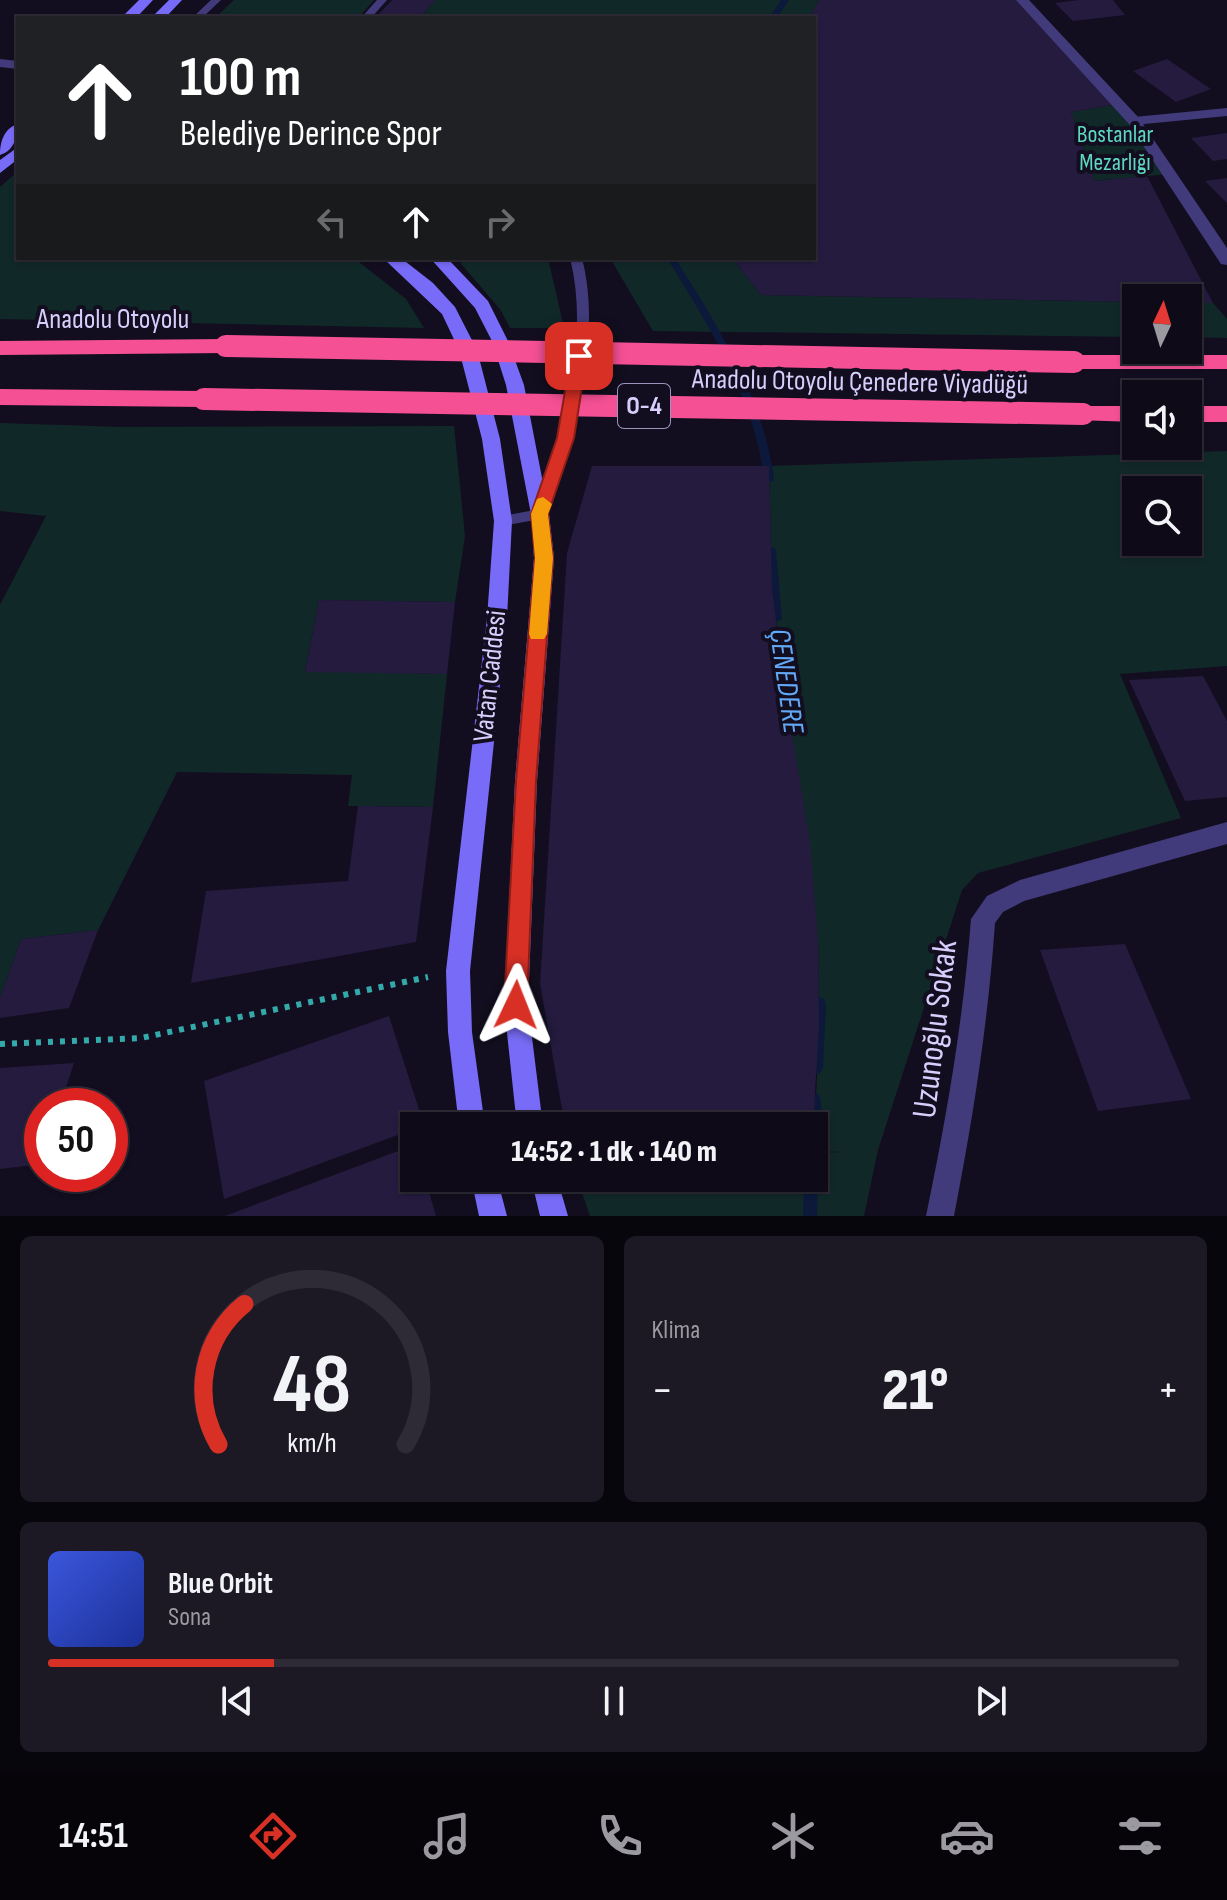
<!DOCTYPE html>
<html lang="tr">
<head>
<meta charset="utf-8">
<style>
  body { margin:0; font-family:"Sofia Sans Condensed",sans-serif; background:#1c1824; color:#f1f3f6; height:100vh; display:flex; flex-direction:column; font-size:30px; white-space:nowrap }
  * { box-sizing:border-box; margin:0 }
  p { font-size:26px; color:#9b9aa1 }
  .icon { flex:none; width:44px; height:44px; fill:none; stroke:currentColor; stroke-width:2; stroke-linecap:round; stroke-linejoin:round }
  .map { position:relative; height:1216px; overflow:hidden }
  .details { display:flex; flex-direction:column; gap:20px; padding:20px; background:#08060d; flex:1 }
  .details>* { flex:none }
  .banner { position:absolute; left:16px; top:16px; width:800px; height:244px; border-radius:0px; box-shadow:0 2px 6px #0004,0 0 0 2px #2e2b36; background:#202124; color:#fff; overflow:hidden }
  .needle { width:52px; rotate:4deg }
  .buttons { position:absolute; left:1122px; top:284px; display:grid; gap:16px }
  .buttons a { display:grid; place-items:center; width:80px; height:80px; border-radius:0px; background:#0e0a17; box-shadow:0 2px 6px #0004,0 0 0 2px #2e2b36; font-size:40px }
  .speed { position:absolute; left:24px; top:1088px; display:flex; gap:16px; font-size:40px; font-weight:700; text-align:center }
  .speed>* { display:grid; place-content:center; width:104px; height:104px; border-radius:50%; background:#0e0a17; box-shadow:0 2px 6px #0004,0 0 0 2px #2e2b36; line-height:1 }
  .speed .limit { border:12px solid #d22; background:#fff; color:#111 }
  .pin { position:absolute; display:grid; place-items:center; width:68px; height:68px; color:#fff; margin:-34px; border-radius:16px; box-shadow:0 4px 12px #0006 }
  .me { position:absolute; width:88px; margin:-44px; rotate:2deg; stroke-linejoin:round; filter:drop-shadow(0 0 6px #0008) }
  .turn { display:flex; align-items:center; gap:28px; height:168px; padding:0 32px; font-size:36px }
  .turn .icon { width:104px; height:104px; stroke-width:2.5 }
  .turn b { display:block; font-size:56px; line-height:68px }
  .lanes { display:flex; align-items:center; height:76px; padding:0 32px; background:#0003; justify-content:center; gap:40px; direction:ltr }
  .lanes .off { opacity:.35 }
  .big { font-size:60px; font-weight:800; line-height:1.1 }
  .details .widget { flex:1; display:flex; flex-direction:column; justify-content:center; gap:12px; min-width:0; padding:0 28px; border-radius:12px; background:#1c1824 }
  .details .dial { align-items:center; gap:0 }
  .dial svg { height:208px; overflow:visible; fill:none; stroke:#2e2b36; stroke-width:7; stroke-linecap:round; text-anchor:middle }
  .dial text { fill:#f1f3f6; stroke:none }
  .song { display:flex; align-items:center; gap:24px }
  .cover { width:96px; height:96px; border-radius:12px; background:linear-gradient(135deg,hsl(230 70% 55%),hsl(230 70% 35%)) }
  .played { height:8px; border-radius:4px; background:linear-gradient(90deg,#d93025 20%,#2e2b36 20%) }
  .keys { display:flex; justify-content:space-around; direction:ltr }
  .heat { display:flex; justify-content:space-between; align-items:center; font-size:44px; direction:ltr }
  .details .tiles { flex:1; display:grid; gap:20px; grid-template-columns:1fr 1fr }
  .widget:last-child { grid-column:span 2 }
  .trip { position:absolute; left:400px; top:1112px; width:428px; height:80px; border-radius:0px; background:#0e0a17; box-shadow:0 2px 6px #0004,0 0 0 2px #2e2b36; font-weight:800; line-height:80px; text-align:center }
  .menu { display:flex; height:128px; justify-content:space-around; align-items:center; background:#060409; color:#9b9aa1 }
  .menu .icon { width:56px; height:56px }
  .menu .on { color:#d93025 }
  .menu b { font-size:36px; color:#f1f3f6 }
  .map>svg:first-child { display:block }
  .green { fill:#112828; fill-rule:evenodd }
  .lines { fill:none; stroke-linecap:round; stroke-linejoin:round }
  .stream { fill:#0c193a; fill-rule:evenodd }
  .building { fill:#241b3f }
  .path { stroke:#34a9aa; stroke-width:6; stroke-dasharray:5 7; stroke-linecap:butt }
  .service { fill:#423b7b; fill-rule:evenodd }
  .minor { fill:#423b7b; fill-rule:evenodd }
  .tertiary { fill:#423b7b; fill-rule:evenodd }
  .secondary { fill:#786bf7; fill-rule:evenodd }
  .motorway { fill:#f55094; fill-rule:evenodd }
  .motorway-bridge { stroke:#f55094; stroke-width:22 }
  .route { fill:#d93025; stroke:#8d1f18; stroke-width:2 }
  .slow { fill:#f59e0b }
  .labels { text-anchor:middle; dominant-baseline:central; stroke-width:8; stroke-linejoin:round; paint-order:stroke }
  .far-park-label { font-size:24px; fill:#5fd8c2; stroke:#120e1f }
  .shield { fill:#120e1f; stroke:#9c94ba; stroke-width:2 }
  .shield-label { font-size:26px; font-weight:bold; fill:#d7cefc }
  .street-label { font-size:28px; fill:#d7cefc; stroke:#120e1f }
  .water-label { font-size:30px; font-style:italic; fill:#62a8f6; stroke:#120e1f }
  .near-street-label { font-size:34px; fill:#d7cefc; stroke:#120e1f }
</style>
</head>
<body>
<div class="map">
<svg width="1227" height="1216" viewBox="0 0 1227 1216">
  <rect width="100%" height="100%" fill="#120e1f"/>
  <!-- green -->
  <path class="green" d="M234,0H374L358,18H215Z
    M435,0H819L809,18H420Z
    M1118,104L1169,174L1094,181L1071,112Z
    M18,171V258H354L406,299L424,328L0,319V187Z
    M456,258H548L564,328H510L500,309Z
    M610,258H732L761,295L1136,302V337L653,331Z
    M1188,303H1213L1227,319V338L1188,337Z
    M0,423L123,427L454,426L465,536L455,602L319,600L305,671L447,674L433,807L348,806L352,775L177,772L98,930L21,939L0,998V605L46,516L0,511Z
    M1227,451V666L1120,674L1181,818L978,873L962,890L878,1150L864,1216H590L577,1178H814V1153L844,1152L814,1151L819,1026L818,942L772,589L769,466ZM1136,490H1188V542H1136Z"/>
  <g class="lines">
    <!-- stream -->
    <path class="stream" d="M781,0H789L777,18H769Z
      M667,258H675C718,326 763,397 774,478L773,481L769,482L764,478C754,397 709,326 667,258Z
      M771,547L775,548L776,551L782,618L780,621H772L770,618L766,551L767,548Z
      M819,997L824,999L826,1004L823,1067L821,1072L816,1074L811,1072L809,1067L812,1004L814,999Z
      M814,1093L819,1095C823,1105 822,1122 818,1131L814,1133V1126H806L807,1100L809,1095Z
      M814,1172L818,1178L817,1216H803L804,1178H814Z"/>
  </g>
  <!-- building -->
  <path class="building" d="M392,0H435L420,18H375Z
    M819,0H1022L1118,104L1071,112L1094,181L1147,176L1213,303H1188V298H1136V302L761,295L732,258H814V18H809Z
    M1079,0H1113L1125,15L1073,21L1055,3Z
    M1167,59L1211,89L1176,102L1133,71Z
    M1227,133V159L1213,161L1191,138Z
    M1227,178V203L1205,181Z
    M592,466H769L772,589L784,685L810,843L818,941L819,1026L813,1126H565L540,984L567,553Z
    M319,600L455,602L447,674L305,672Z
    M1203,676L1227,721V797L1185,801L1129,680Z
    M358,806L433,807L416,942L191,983L206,891L348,881Z
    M98,930L69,1008L0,1018V998L21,939Z
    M1125,944L1191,1099L1098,1111L1040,950Z
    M389,1016L424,1125L414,1126V1129L224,1199L204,1081Z
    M74,1063L60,1106H42V1164L0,1169V1068Z
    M414,1145V1178H425L436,1216H225Z"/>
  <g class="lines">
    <!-- path -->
    <path class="path" d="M0,1044L141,1038L428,977"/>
    <!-- service -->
    <path class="service" d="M211,0H221L202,18H192Z
      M377,0H387L371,18H361Z
      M570,258H582C598,322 584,384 567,447C561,470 555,496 545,518L503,526L498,525L496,521L498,517L535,510C561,429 591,343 570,258Z"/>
    <!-- minor -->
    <path class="minor" d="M0,59L18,61V69L0,67Z
      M1227,108V116L1134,125L1127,121L1134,117Z
      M1227,822V844L1024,901L1003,912L995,923C988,1023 973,1118 954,1216H926C947,1115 963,1022 971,919L987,896L1020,880Z"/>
    <!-- tertiary -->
    <path class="tertiary" d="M1016,0H1029L1139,118L1227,248V265L1221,264L1129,124Z"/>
    <!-- secondary -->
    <path class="secondary" d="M139,0H153L136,18H121Z
      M169,0H182L165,18H151Z
      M18,124C18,136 14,151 0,155C0,142 4,128 18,124Z
      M18,147V159L0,173V160Z
      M383,258H401L433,283L455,307L477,350L500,439L512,521L507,618L470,971L472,1032L485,1126H459L448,1032L446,971L487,618L494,521L482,439L459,350L442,314Z
      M430,258H447L488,301L508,341L524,385L549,514L554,558L537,781L528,1005L543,1126H517L504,1005L515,781L534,558L531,514L506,385L492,341L475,308Z
      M471,1178H497L507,1216H479Z
      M531,1178H557L568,1216H540Z"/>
    <!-- motorway -->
    <path class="motorway" d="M226,339L233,341L236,346L233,351L226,353L0,355V341Z
      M1074,355H1227V369H1074L1067,367L1064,362L1067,357Z
      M0,389L204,391L211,394L215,399L211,404L204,407L0,405Z
      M1083,406H1136V422L1075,420L1072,414L1075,408Z
      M1188,406H1227V422H1188Z"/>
    <!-- motorway-bridge -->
    <path class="motorway-bridge" d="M226,346L1074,362
      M204,399L1083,414"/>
  </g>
  <!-- route -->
  <path class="route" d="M579,350L587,356L574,438L548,514L553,558L536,781L527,1005L524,1013L516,1016L508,1013L504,1005L516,781L535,558L531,514L557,438L571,356Z"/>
  <!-- slow -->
  <path class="slow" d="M543,497L552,504L548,514L553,558L547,634L544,639H531L529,634L535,558L531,514L537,499Z"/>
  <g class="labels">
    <!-- far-park labels -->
    <g class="far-park-label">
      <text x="1115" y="134">Bostanlar<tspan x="1115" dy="28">Mezarlığı</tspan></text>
    </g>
    <!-- shield labels -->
    <rect class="shield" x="618" y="384" width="52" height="44" rx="6"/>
    <g class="shield-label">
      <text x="644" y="406">O-4</text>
    </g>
    <!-- street labels -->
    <g class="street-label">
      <text x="113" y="319">Anadolu Otoyolu</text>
      <text transform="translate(860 382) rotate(1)">Anadolu Otoyolu Çenedere Viyadüğü</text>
      <text transform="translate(490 676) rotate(-84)">Vatan Caddesi</text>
    </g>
    <!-- water labels -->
    <g class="water-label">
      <text transform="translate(786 681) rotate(82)">ÇENEDERE</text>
    </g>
    <!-- near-street labels -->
    <g class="near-street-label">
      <text transform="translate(935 1029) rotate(-83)">Uzunoğlu Sokak</text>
    </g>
  </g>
</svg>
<div class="buttons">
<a><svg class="needle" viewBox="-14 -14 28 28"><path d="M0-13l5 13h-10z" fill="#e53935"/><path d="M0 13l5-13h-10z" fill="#9b9aa1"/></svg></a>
<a><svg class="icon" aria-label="sound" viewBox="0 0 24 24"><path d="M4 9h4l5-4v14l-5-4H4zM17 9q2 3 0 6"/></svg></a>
<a><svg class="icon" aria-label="search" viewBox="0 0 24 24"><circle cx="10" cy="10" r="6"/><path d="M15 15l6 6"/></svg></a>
</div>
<div class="speed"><div class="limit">50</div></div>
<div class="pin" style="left:579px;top:356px;background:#d93025"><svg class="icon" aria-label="arrive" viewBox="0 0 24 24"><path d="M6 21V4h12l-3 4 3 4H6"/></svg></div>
<svg class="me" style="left:516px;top:1005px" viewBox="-20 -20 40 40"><path d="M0-17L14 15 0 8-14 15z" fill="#d93025" stroke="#fff" stroke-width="4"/></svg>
<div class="trip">14:52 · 1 dk · 140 m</div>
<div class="banner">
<div class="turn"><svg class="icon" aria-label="ahead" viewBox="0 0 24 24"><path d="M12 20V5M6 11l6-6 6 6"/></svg><div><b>100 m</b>Belediye Derince Spor</div></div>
<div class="lanes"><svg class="icon off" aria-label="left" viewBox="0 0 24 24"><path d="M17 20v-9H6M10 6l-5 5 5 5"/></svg><svg class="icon" aria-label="ahead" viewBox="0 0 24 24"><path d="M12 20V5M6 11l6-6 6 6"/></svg><svg class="icon off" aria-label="right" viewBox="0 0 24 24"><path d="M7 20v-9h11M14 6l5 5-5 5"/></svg></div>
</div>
</div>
<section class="details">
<div class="tiles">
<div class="widget dial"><svg viewBox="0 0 100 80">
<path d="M14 69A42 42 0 1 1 86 69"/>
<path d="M14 69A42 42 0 0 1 24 15" stroke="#d93025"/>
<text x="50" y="56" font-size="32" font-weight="700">48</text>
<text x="50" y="72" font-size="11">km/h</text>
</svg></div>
<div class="widget"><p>Klima</p>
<div class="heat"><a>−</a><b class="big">21°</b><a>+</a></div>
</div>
<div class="widget">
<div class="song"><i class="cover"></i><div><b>Blue Orbit</b><p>Sona</p></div></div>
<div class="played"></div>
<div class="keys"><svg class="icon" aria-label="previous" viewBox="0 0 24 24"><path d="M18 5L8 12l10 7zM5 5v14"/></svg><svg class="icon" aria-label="pause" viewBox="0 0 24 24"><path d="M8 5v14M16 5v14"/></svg><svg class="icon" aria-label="next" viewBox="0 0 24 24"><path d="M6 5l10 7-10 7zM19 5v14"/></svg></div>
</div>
</div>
</section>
<nav class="menu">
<b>14:51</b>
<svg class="icon on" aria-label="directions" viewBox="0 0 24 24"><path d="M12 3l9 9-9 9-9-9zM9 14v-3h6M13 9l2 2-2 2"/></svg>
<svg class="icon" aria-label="music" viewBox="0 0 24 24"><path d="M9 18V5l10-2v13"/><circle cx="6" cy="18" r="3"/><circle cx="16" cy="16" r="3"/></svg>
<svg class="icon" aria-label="phone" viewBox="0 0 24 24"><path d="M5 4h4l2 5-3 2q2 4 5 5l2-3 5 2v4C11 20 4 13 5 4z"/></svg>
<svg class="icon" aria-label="climate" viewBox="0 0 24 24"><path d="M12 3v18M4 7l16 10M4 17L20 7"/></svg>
<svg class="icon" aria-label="car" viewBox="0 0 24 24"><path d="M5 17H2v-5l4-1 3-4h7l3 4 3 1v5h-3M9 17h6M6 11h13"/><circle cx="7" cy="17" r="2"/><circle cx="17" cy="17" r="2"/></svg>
<svg class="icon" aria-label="filters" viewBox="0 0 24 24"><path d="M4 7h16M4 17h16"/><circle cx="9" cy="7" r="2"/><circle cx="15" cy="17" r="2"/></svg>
</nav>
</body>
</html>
